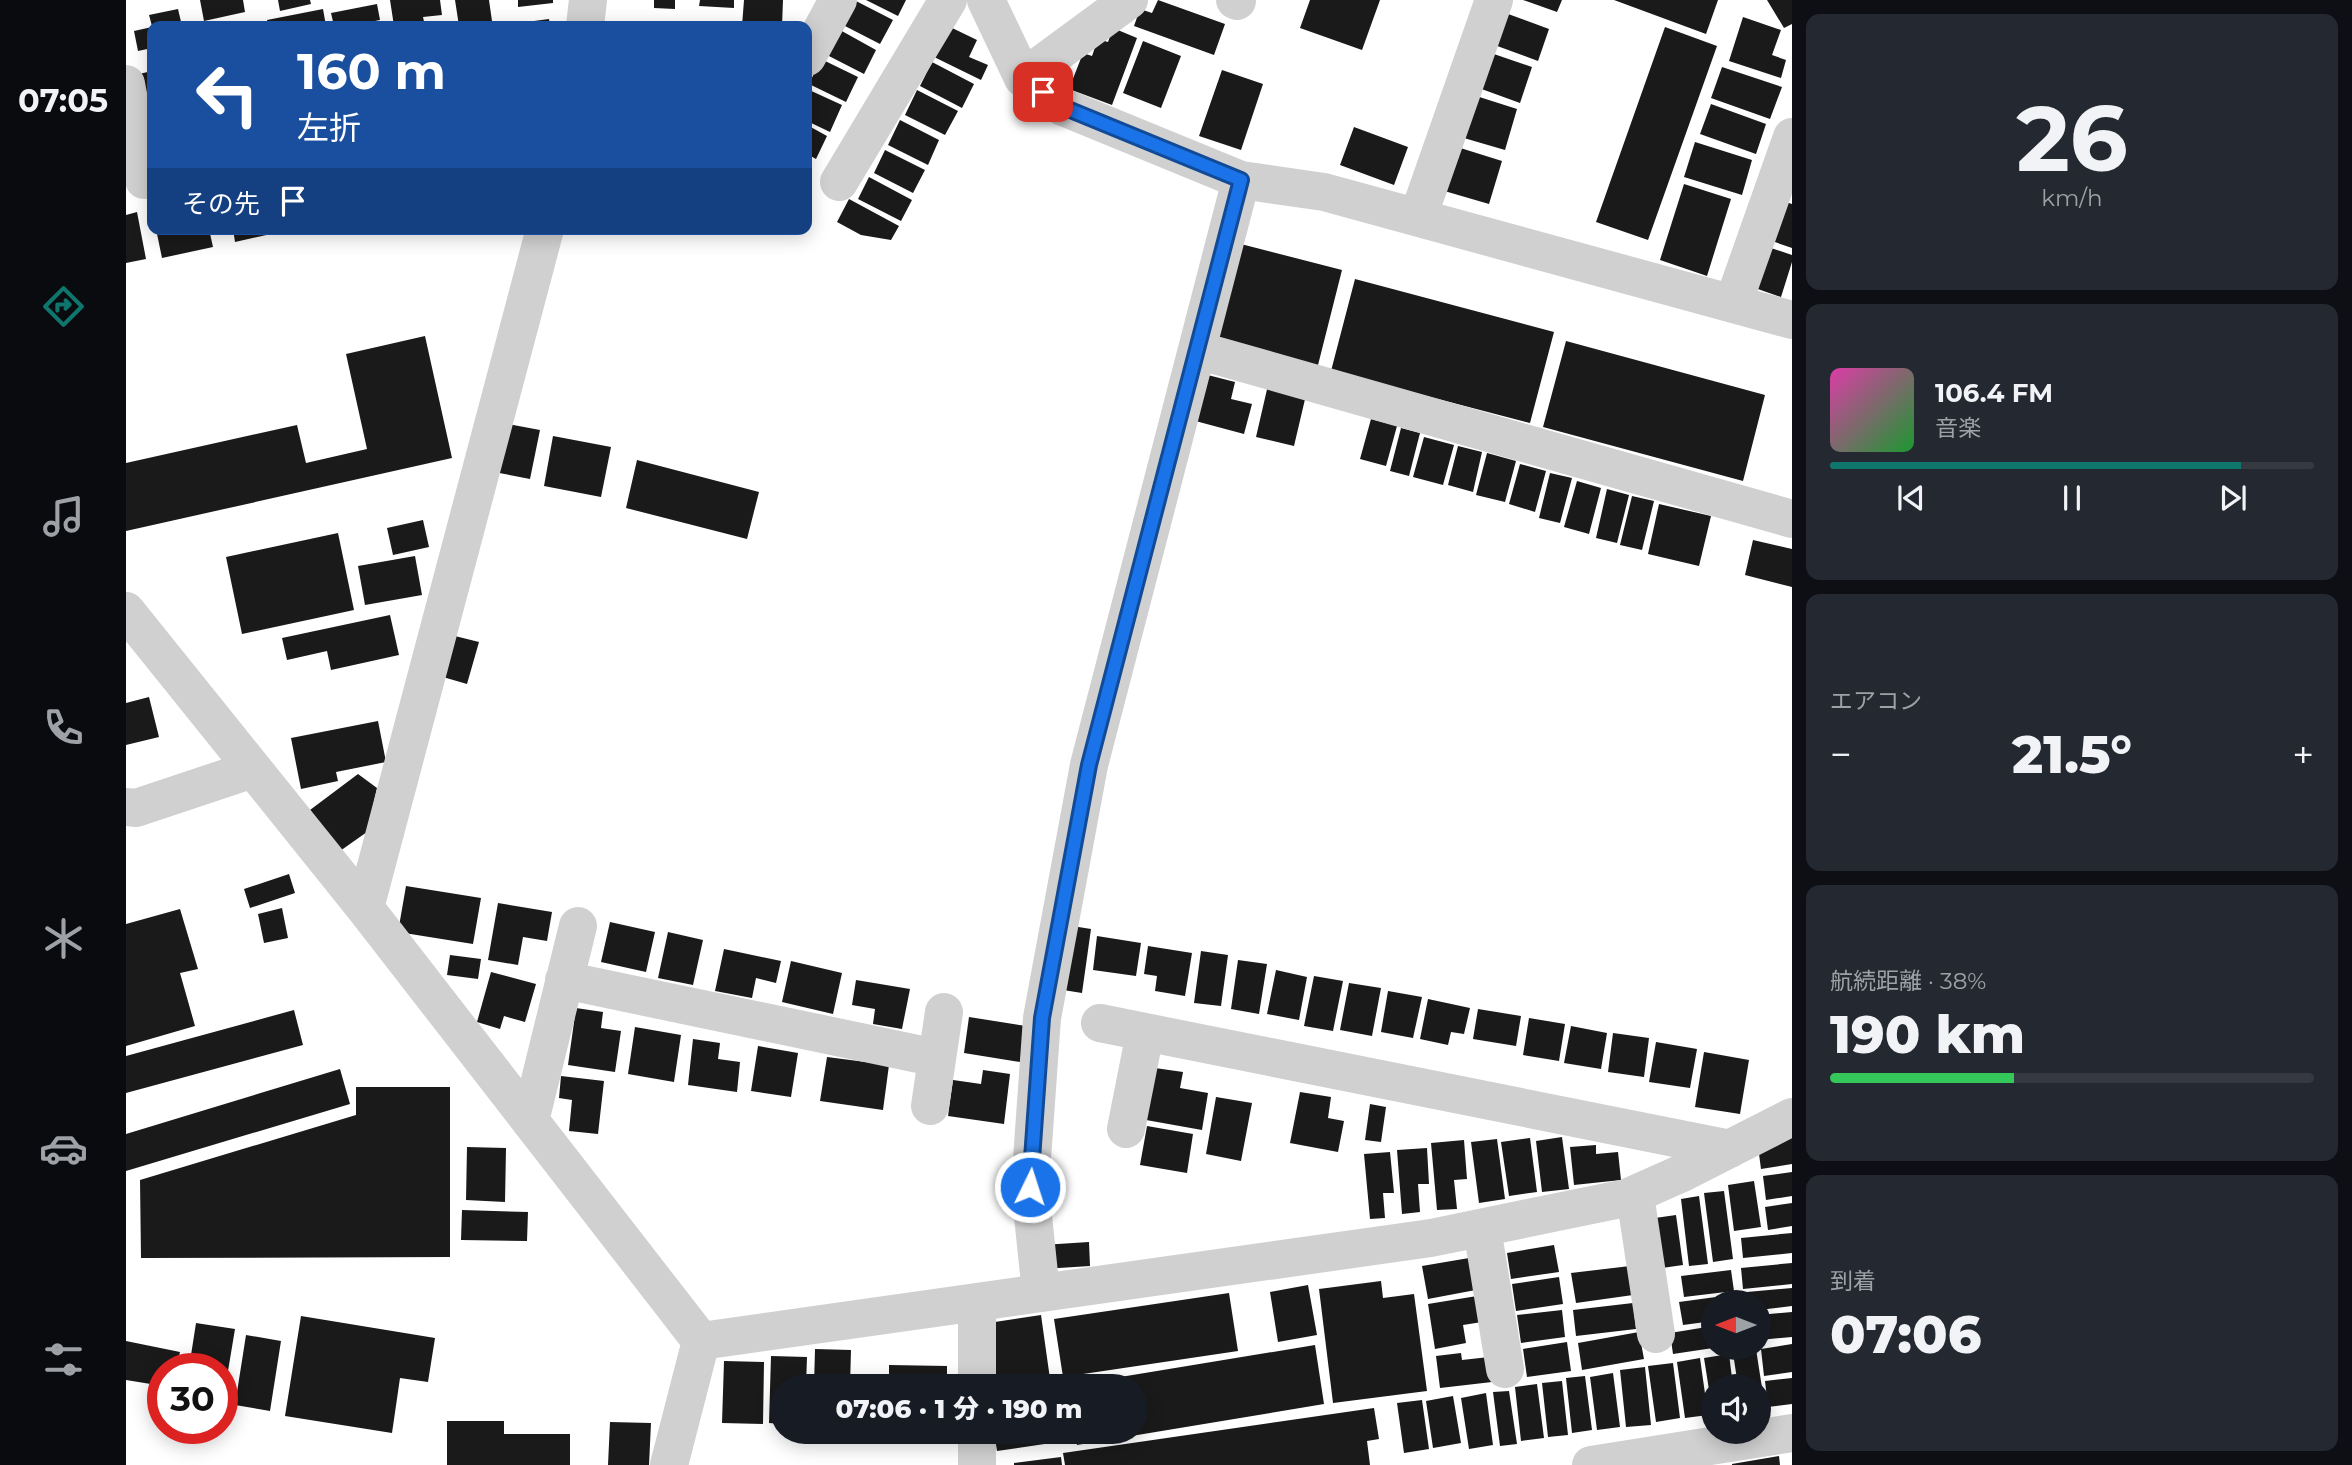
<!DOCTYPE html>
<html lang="ja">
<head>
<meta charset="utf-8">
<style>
  body { margin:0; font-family:Montserrat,"Noto Sans JP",sans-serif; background:#242831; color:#f1f3f6; height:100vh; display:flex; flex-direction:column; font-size:26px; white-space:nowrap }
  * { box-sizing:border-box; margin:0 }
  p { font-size:23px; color:#9ea1a6 }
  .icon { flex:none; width:38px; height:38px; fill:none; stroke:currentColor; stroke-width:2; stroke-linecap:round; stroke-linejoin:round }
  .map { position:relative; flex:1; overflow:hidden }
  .side { display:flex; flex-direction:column; gap:14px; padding:14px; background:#0d0f14; width:560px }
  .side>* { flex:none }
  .guide { position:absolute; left:21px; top:21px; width:665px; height:214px; border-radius:14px; box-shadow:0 4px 18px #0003; background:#1a4fa0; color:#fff; overflow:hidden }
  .needle { width:46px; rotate:270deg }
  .fabs { position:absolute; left:1575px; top:1290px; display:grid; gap:14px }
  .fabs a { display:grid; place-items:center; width:70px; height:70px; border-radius:50%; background:#171b24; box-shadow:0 4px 18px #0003; font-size:35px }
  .speed { position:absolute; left:21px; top:1353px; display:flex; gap:14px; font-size:35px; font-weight:700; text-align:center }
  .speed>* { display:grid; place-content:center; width:91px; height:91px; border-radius:50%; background:#171b24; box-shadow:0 4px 18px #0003; line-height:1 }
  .speed .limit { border:10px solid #d22; background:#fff; color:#111 }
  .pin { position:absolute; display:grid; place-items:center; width:60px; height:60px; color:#fff; margin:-30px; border-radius:14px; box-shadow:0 4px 10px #0006 }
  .me { position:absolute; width:77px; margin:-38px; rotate:4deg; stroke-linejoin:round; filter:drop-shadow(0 0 5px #0008) }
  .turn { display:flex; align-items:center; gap:24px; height:147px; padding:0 35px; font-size:32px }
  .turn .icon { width:91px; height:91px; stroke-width:2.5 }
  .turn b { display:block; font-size:49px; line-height:60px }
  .then { display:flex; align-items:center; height:66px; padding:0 35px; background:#0003; gap:14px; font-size:26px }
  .big { font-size:52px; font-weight:800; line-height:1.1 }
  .side .widget { flex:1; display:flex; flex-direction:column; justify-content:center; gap:10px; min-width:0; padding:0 24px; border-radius:14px; background:#242831 }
  .side .dial { align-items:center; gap:0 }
  .dial b { font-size:91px; line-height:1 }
  .song { display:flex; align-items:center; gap:21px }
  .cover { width:84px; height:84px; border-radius:10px; background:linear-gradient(135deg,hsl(320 70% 55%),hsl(130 70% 35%)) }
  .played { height:7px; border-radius:4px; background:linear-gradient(90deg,#0f766e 85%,#363941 85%) }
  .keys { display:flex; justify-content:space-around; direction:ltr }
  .heat { display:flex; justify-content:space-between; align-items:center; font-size:38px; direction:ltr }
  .charge { height:10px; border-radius:5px; background:linear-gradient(90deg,#34c759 38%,#363941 0) }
  .trip { position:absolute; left:644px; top:1374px; width:378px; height:70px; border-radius:35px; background:#171b24; box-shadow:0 4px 18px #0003; font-weight:800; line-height:70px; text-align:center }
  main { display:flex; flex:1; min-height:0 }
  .menu { display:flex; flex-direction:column; width:126px; justify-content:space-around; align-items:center; background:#090b0e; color:#9ea1a6 }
  .menu .icon { width:49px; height:49px }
  .menu .on { color:#0f766e }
  .menu b { font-size:32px; color:#f1f3f6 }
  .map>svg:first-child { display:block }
  .building { fill:#1a1a1a }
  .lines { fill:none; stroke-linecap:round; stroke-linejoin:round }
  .minor { stroke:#d0d0d0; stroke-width:38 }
  .route-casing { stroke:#114b97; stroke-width:18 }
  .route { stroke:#1a73e8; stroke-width:12 }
</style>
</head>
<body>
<main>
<nav class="menu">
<b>07:05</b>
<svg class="icon on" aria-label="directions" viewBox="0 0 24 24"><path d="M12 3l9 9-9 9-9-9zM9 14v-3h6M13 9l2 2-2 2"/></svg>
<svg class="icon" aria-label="music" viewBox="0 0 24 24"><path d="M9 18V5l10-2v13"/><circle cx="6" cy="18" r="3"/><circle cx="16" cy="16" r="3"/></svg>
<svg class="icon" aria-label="phone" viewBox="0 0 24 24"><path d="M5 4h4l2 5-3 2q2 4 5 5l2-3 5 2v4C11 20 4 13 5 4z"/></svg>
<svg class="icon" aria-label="climate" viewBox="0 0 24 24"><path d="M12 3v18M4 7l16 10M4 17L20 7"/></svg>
<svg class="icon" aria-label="car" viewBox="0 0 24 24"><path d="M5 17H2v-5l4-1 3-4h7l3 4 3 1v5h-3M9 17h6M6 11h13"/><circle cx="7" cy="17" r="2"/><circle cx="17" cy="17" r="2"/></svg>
<svg class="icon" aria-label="filters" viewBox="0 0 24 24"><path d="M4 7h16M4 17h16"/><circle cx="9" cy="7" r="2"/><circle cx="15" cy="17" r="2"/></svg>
</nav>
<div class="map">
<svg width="1666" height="1465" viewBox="0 0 1666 1465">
  <rect width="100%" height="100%" fill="#fff"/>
  <!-- building -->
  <path class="building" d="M74,0H117L119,12L78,21Z
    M152,0H184L185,4L154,11Z
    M264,0H314L316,15L297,17L299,26H268Z
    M329,0H363L366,21L333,26Z
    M392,0H427V3L392,7Z
    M528,0H549V9L528,8Z
    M574,0H608V8L573,6Z
    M618,0H657L656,26H616Z
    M740,0H780L772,16Z
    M1032,0L1099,24L1088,55L1008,26L1014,9L1026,13Z
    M1184,0H1254L1236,50L1174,28Z
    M1397,0H1436L1431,12Z
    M1488,0H1592L1580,34Z
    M1641,0H1666V24L1658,28Z
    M730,1L767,20L754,44L717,25Z
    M251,4L254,20L244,22L245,26H208L205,13Z
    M52,9L56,26H26L23,15Z
    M197,9L200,26H142L141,20Z
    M1374,11L1423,29L1412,61L1363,43Z
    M1617,17L1655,30L1646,55L1660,60L1655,78L1603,61Z
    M423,19L424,26H379V25Z
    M820,25L851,40L843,57L862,65L855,80L806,56Z
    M26,27V48L12,51L8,31Z
    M1539,27L1591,46L1522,240L1470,222Z
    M987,28L1011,38L986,105L943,89L957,53L966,56L972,39L982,42Z
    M714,30L750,50L738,74L701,55Z
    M1017,41L1055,56L1035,108L997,93Z
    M1362,52L1406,67L1394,103L1350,87Z
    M695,59L732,77L720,102L683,84Z
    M806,62L848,84L836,108L794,86Z
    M1596,67L1656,87L1644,119L1585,98Z
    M1096,70L1137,84L1115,150L1073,136Z
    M26,71V96L19,97L13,74Z
    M681,89L716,105L704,132L681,121Z
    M791,90L832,111L819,135L779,115Z
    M1344,94L1391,109L1379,150L1331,136Z
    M1585,104L1640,124L1630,154L1574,134Z
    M774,120L813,140L802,165L762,145Z
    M681,125L701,136L690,159L681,154Z
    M1228,127L1282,147L1268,185L1214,165Z
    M1569,142L1626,160L1616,195L1558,177Z
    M1328,146L1376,161L1363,204L1315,190Z
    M759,150L799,170L787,193L748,173Z
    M743,177L786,200L775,221L732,199Z
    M1558,184L1605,199L1581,276L1534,260Z
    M723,199L773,226L765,240L735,235L711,222Z
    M1657,201L1666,204V248L1643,240Z
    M11,212L20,259L0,263V215Z
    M30,229H83L87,247L36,258Z
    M107,229H154V232L109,242Z
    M1111,243L1216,270L1191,369L1086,343Z
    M1639,246L1666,255V262L1655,297L1626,287Z
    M1229,279L1428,332L1404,423L1205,371Z
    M299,336L326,458L0,531V463L171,425L180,463L241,449L220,354Z
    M1440,341L1639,395L1617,481L1417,427Z
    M1074,373L1109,382L1105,399L1126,404L1118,434L1062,419Z
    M1142,385L1180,395L1168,446L1130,437Z
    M1245,419L1271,426L1260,466L1234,459Z
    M377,423L414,430L404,479L368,472Z
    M1275,428L1294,433L1283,476L1264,471Z
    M427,436L485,447L475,497L418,486Z
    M1298,437L1328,445L1317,485L1287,477Z
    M1332,446L1356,452L1347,492L1322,485Z
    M1361,453L1390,461L1379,502L1350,495Z
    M511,460L633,492L621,539L500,508Z
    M1394,464L1420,471L1409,512L1383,504Z
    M1424,473L1446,478L1434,523L1413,518Z
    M1451,481L1475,488L1463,534L1438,527Z
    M1481,489L1503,495L1491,543L1470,538Z
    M1506,496L1528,501L1516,550L1494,545Z
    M1533,504L1585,516L1573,566L1522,554Z
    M297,520L303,547L267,555L261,528Z
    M212,533L228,610L116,634L100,557Z
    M1627,540L1666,549V587L1619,575Z
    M289,556L296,595L239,605L232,566Z
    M264,615L273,655L205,670L201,651L161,660L156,638Z
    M321,634L353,642L341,684L310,675Z
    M23,697L33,737L0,745V703Z
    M252,721L260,762L210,772L212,781L175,789L165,738Z
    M232,774L251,788L241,832L214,851L184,810Z
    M163,874L169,893L124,908L118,889Z
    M280,886L355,898L347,944L272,932Z
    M372,903L426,912L421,941L397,937L392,965L362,960Z
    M156,908L162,938L138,943L132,914Z
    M54,909L72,969L54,973L69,1026L0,1046V924Z
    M484,922L529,932L520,972L475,962Z
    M940,925L965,929L956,993L931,989Z
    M542,932L577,940L567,985L532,978Z
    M971,936L1015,943L1010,976L967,970Z
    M1022,946L1066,953L1059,996L1029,991L1031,976L1018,974Z
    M598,949L655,961L650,983L630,978L626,998L589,991Z
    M1075,951L1102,955L1095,1006L1068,1003Z
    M324,955L355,959L352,979L321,975Z
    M1112,960L1141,964L1133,1014L1105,1009Z
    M665,961L716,973L707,1014L656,1002Z
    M1150,970L1181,977L1173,1020L1141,1014Z
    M365,972L410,984L399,1022L378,1016L374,1029L351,1022Z
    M1188,976L1217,981L1207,1031L1178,1026Z
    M730,980L784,989L776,1029L747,1024L749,1009L726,1005Z
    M1223,983L1255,988L1246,1036L1214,1030Z
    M1262,991L1296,997L1287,1038L1255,1032Z
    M1302,999L1344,1008L1338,1034L1325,1032L1322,1045L1294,1039Z
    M450,1008L477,1012L475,1028L495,1031L489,1072L442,1065Z
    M1352,1009L1395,1016L1390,1046L1347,1039Z
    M168,1010L177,1045L0,1093V1056Z
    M843,1017L900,1026L894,1062L838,1053Z
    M1403,1018L1439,1024L1433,1061L1397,1055Z
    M1445,1026L1481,1033L1475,1069L1438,1063Z
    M509,1027L555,1035L548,1082L502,1074Z
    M1487,1033L1523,1038L1518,1077L1482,1072Z
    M567,1039L594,1043L592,1059L614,1062L611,1092L562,1085Z
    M1530,1042L1571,1049L1564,1088L1523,1082Z
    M632,1046L672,1053L665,1097L625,1091Z
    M1578,1052L1623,1060L1614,1114L1569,1107Z
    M701,1057L763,1065L757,1110L694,1101Z
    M1029,1068L1057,1072L1054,1088L1082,1093L1076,1130L1020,1120Z
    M214,1069L224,1104L0,1171V1134Z
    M857,1070L884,1074L878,1124L822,1116L827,1080L855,1084Z
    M435,1076L478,1081L472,1134L443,1131L446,1100L433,1098Z
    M230,1087H324V1257L15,1258L14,1180L230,1115Z
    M1174,1092L1205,1097L1202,1118L1218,1121L1212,1152L1164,1143Z
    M1090,1097L1126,1103L1115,1161L1080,1154Z
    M1244,1104L1260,1107L1255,1142L1239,1140Z
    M1021,1126L1067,1134L1061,1173L1014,1165Z
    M1436,1137L1443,1189L1416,1192L1410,1141Z
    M1666,1137V1164L1635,1169L1633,1154Z
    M1404,1138L1411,1192L1383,1196L1375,1142Z
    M1371,1139L1379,1199L1353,1203L1345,1142Z
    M1338,1140L1341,1179L1328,1180L1331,1209L1311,1210L1305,1143Z
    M1470,1145V1154L1492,1152L1495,1180L1448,1185L1444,1147Z
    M341,1147L380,1148L379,1202L340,1200Z
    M1301,1148L1303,1184H1292L1294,1212L1276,1214L1271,1150Z
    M1264,1152L1268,1193H1257L1259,1218L1244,1219L1238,1154Z
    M1666,1172V1196L1640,1200L1637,1176Z
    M1628,1181L1635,1227L1608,1231L1602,1185Z
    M1598,1191L1607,1259L1587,1262L1578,1193Z
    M1573,1196L1582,1264L1563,1266L1555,1199Z
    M1666,1203V1226L1642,1230L1639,1207Z
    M336,1210L402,1212L401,1241L335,1240Z
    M1550,1215L1557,1265L1536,1268L1529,1218Z
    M1666,1233V1253L1617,1258L1615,1238Z
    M963,1242L964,1266L917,1269L916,1245Z
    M1428,1245L1433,1272L1385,1279L1381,1253Z
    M1349,1257L1355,1289L1302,1299L1296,1266Z
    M1666,1263V1284L1617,1289L1615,1268Z
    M1504,1266L1507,1295L1450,1303L1445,1273Z
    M1605,1270L1608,1291L1558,1297L1555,1276Z
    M1433,1277L1437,1304L1390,1311L1386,1284Z
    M1255,1281L1257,1298L1288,1294L1301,1391L1207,1403L1193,1289Z
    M1182,1285L1191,1335L1152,1342L1144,1292Z
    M1666,1288V1306L1633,1310V1302H1623L1621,1292Z
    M1103,1293L1112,1351L937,1377L928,1319Z
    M1612,1294L1613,1302H1587V1321L1557,1325L1553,1302Z
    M1351,1296L1356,1322L1337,1325L1340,1343L1309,1349L1302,1304Z
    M1507,1303L1510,1329L1450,1336L1447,1310Z
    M1436,1310L1439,1337L1395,1343L1391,1315Z
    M1666,1312V1337L1633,1340V1315Z
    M915,1315L925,1386H862V1323Z
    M175,1316L309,1338L302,1382L274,1378L266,1433L159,1416Z
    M70,1323L109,1329L98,1395L96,1368H63Z
    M1587,1326V1348L1547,1354L1544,1333Z
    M1513,1332L1518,1359L1456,1370L1452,1343Z
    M120,1335L155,1341L144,1411L109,1405Z
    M0,1341L54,1352L50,1368H37V1386L0,1380Z
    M1441,1342L1445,1371L1401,1377L1397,1349Z
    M1666,1344V1372L1638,1376L1635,1349Z
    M1189,1345L1198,1404L951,1445L948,1432H1010V1386L946,1385Z
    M689,1349L725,1350L724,1386H688Z
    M1630,1349L1639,1407L1633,1408V1386H1612L1607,1353Z
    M1335,1353L1336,1360L1363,1357L1366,1382L1314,1388L1310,1356Z
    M1603,1354L1607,1386H1587L1586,1409L1578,1358Z
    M645,1356L681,1357L680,1386H656V1424L643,1423Z
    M1574,1358L1582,1415L1559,1418L1551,1362Z
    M598,1361L638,1362L637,1424L596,1423Z
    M1547,1363L1554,1418L1530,1422L1522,1366Z
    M763,1365L821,1366V1386H763Z
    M1519,1367L1525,1425L1500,1427L1494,1370Z
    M1487,1373L1494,1427L1471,1430L1464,1377Z
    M1459,1376L1466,1430L1446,1433L1440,1378Z
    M731,1378H756V1386H731Z
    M1666,1378V1404L1642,1407L1639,1381Z
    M1436,1381L1442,1435L1422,1437L1416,1383Z
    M1411,1384L1418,1438L1395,1441L1389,1387Z
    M1383,1391L1391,1444L1374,1446L1367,1392Z
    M1360,1393L1367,1445L1343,1449L1335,1398Z
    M1327,1396L1335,1443L1307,1448L1300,1401Z
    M1296,1400L1303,1449L1278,1453L1271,1403Z
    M1248,1408L1253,1439L1241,1441L1244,1465H939L937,1453Z
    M321,1421H378V1434H444V1465H321Z
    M484,1422L525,1423L523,1465H482Z
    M868,1432H931L932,1442L871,1451Z
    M1653,1456L1654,1465H1606V1464Z
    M935,1457L936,1465H888V1463Z"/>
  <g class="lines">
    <!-- minor -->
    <path class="minor" d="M860,0L897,78L937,107L1115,180L1198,192L1666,320
      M1109,0L1111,1
      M459,26L462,0
      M681,57L712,0
      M897,78L1003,0
      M0,84L18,180
      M713,182L822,0
      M1292,217L1368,0
      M1607,304L1666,137
      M1071,350L1666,519
      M0,611L239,908L575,1341
      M0,807L10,808L127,769
      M239,908L419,229
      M438,980L811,1058
      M974,1023L1604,1149
      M804,1106L818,1012
      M404,1121L452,926
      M1000,1129L1019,1033
      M1509,1195L1530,1334
      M1356,1228L1379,1369
      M915,1293L904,1187L916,1018L963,765L1115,180
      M851,1302V1386
      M575,1341L1305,1238L1500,1198L1554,1174L1666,1117
      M851,1432V1465
      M543,1465L575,1341
      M1465,1465L1666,1433"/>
  </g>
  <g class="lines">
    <!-- route casing -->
    <g class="route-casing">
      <path id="route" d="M904,1187L916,1018L963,765L1115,180L937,107L917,92"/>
    </g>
    <!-- route -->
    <use href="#route" class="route"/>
  </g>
</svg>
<div class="fabs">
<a><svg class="needle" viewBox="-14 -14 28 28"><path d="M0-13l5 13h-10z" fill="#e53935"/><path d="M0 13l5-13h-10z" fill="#9ea1a6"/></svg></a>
<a><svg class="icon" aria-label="sound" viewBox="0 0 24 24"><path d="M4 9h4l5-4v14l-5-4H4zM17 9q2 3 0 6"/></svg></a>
</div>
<div class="speed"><div class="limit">30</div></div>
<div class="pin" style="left:917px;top:92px;background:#d93025"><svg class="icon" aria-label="arrive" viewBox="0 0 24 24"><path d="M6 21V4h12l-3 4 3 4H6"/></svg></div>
<svg class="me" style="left:904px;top:1187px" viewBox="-20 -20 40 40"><circle r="17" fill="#1a73e8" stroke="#fff" stroke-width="3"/><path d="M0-11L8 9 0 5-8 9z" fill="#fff"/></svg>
<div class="trip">07:06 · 1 分 · 190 m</div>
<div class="guide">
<div class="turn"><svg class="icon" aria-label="left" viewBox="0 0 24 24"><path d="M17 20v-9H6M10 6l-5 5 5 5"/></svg><div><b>160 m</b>左折</div></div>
<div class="then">その先<svg class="icon" aria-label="arrive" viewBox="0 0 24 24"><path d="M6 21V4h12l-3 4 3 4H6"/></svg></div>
</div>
</div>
<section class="side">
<div class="widget dial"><b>26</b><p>km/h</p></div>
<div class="widget">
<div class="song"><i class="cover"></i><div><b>106.4 FM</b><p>音楽</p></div></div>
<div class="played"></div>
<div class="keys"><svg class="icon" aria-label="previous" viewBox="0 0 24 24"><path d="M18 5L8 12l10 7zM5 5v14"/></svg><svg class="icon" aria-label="pause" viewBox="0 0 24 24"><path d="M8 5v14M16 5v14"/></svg><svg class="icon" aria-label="next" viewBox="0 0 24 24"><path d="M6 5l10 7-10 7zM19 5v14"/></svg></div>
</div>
<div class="widget"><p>エアコン</p>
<div class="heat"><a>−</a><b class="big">21.5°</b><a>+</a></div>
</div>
<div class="widget"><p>航続距離 · 38%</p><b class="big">190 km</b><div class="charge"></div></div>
<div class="widget"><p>到着</p><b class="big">07:06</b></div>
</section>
</main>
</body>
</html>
